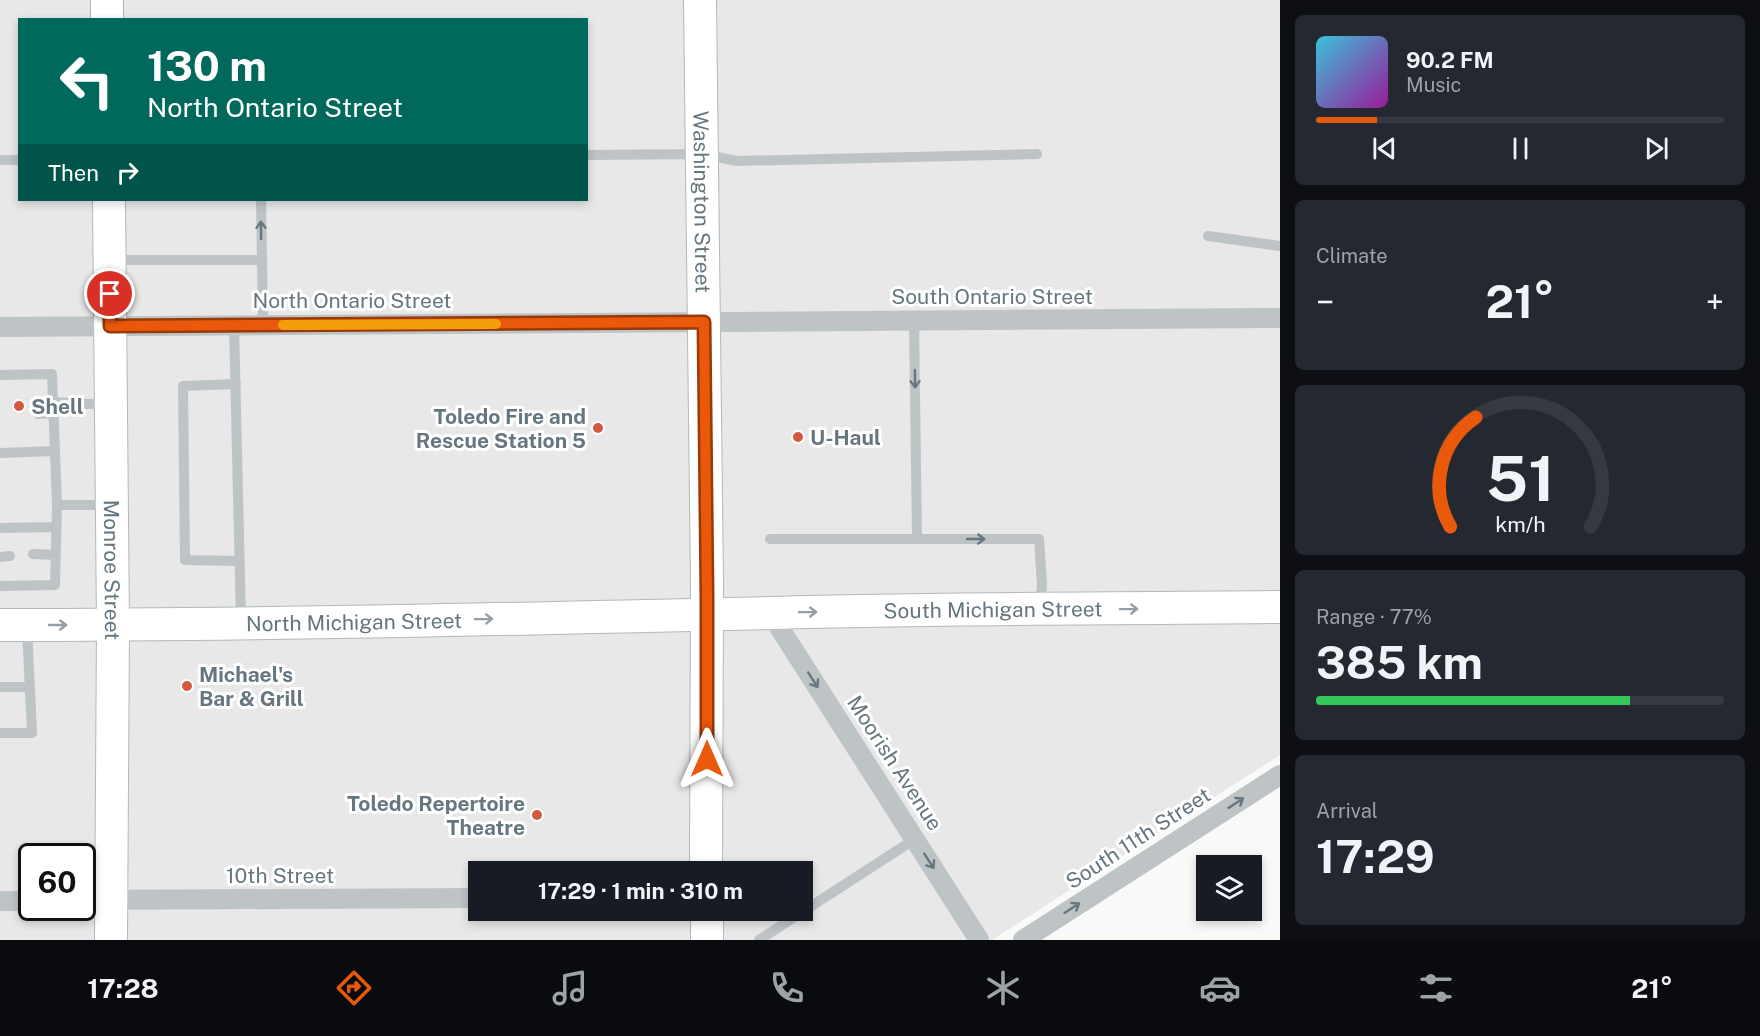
<!DOCTYPE html>
<html lang="en">
<head>
<meta charset="utf-8">
<style>
  body { margin:0; font-family:"Public Sans",sans-serif; background:#242831; color:#f1f3f6; height:100vh; display:flex; flex-direction:column; font-size:22px; white-space:nowrap }
  * { box-sizing:border-box; margin:0 }
  p { font-size:20px; color:#9ea1a6 }
  .icon { flex:none; width:33px; height:33px; fill:none; stroke:currentColor; stroke-width:2; stroke-linecap:round; stroke-linejoin:round }
  .map { position:relative; flex:1; overflow:hidden }
  .drawer { display:flex; flex-direction:column; gap:15px; padding:15px; background:#0d0f14; width:480px }
  .drawer>* { flex:none }
  .top-card { position:absolute; left:18px; top:18px; width:570px; height:183px; border-radius:0px; box-shadow:0 3px 9px #0003; background:#00695c; color:#fff; overflow:hidden }
  .fabs { position:absolute; left:1196px; top:855px; display:grid; gap:12px }
  .fabs a { display:grid; place-items:center; width:66px; height:66px; border-radius:0px; background:#171b24; box-shadow:0 3px 9px #0003; font-size:30px }
  .speed { position:absolute; left:18px; top:843px; display:flex; gap:12px; font-size:30px; font-weight:700; text-align:center }
  .speed>* { display:grid; place-content:center; width:78px; height:78px; border-radius:50%; background:#171b24; box-shadow:0 3px 9px #0003; line-height:1 }
  .speed .limit { border:3px solid #111; border-radius:9px; background:#fff; color:#111 }
  .pin { position:absolute; display:grid; place-items:center; width:51px; height:51px; color:#fff; margin:-26px; border:3px solid #fff; border-radius:50%; box-shadow:0 2px 6px #0007 }
  .me { position:absolute; width:66px; margin:-33px; rotate:0deg; stroke-linejoin:round; filter:drop-shadow(0 0 4px #0008) }
  .turn { display:flex; align-items:center; gap:21px; height:126px; padding:0 30px; font-size:27px }
  .turn .icon { width:78px; height:78px; stroke-width:2.5 }
  .turn b { display:block; font-size:42px; line-height:51px }
  .then { display:flex; align-items:center; height:57px; padding:0 30px; background:#0003; gap:12px; font-size:22px }
  .big { font-size:45px; font-weight:700; line-height:1.1 }
  .drawer .tile { flex:1; display:flex; flex-direction:column; justify-content:center; gap:9px; min-width:0; padding:0 21px; border-radius:9px; background:#242831 }
  .drawer .dial { align-items:center; gap:0 }
  .dial svg { height:156px; overflow:visible; fill:none; stroke:#363941; stroke-width:7; stroke-linecap:round; text-anchor:middle }
  .dial text { fill:#f1f3f6; stroke:none }
  .song { display:flex; align-items:center; gap:18px }
  .cover { width:72px; height:72px; border-radius:9px; background:linear-gradient(135deg,hsl(190 70% 55%),hsl(300 70% 35%)) }
  .played { height:6px; border-radius:3px; background:linear-gradient(90deg,#ea580c 15%,#363941 15%) }
  .keys { display:flex; justify-content:space-around; direction:ltr }
  .heat { display:flex; justify-content:space-between; align-items:center; font-size:33px; direction:ltr }
  .charge { height:9px; border-radius:4px; background:linear-gradient(90deg,#34c759 77%,#363941 0) }
  .trip { position:absolute; left:468px; top:861px; width:345px; height:60px; border-radius:0px; background:#171b24; box-shadow:0 3px 9px #0003; font-weight:700; line-height:60px; text-align:center }
  .tabs { display:flex; height:96px; justify-content:space-around; align-items:center; background:#090b0e; color:#9ea1a6 }
  .tabs .icon { width:42px; height:42px }
  .tabs .active { color:#ea580c }
  .tabs b { font-size:27px; color:#f1f3f6 }
  main { display:flex; flex:1; min-height:0 }
  .map>svg:first-child { display:block }
  .built { fill:#e7e8e7; fill-rule:evenodd }
  .lines { fill:none; stroke-linecap:round; stroke-linejoin:round }
  .primary-casing { stroke:#b2b8bb; stroke-width:34 }
  .service { stroke:#bec3c6; stroke-width:10 }
  .minor { stroke:#bec3c6; stroke-width:20 }
  .primary { stroke:#fff; stroke-width:32 }
  .oneway { stroke:#66767f }
  .oneway2 { stroke:#949fa5 }
  .route-casing { stroke:#983908; stroke-width:15 }
  .route { stroke:#ea580c; stroke-width:10 }
  .slow { stroke:#f59e0b; stroke-width:10 }
  .poi-dot { fill:#d3583d; stroke:#fff; stroke-width:2 }
  .labels { text-anchor:middle; dominant-baseline:central; stroke-width:6; stroke-linejoin:round; paint-order:stroke }
  .street-label { font-size:21px; fill:#66767f; stroke:#fff }
  .poi-label { font-size:21px; font-weight:bold; fill:#66767f; stroke:#fff; text-anchor:start }
</style>
</head>
<body>
<main>
<div class="map">
<svg width="1280" height="940" viewBox="0 0 1280 940">
  <rect width="100%" height="100%" fill="#f9f9f7"/>
  <!-- built -->
  <path class="built" d="M0,0H1280V755L992,940H0ZM20,20H586V200H20ZM32,856H82V908H32ZM478,872H802V910H478Z"/>
  <g class="lines">
    <!-- primary casing -->
    <g class="primary-casing">
      <g id="primary">
        <path d="M107,0V20"/>
        <path id="s1" d="M700,0L707,583L706,872"/>
        <path id="s2" d="M109,200L113,625L111,940"/>
        <path id="s3" d="M0,625C257,625 515,619 772,613C941,608 1111,609 1280,607"/>
        <path d="M707,910V940"/>
      </g>
    </g>
    <!-- service -->
    <path class="service" d="M586,155L702,154L737,161L1037,154
      M0,160H20
      M261,200L262,260
      M1208,236L1280,246
      M113,260H262L263,325
      M914,320L917,539
      M234,325L241,621
      M0,375L52,374L57,505H109
      M236,384L183,386L185,560L240,561
      M53,402L108,405
      M38,414L53,413
      M0,453L55,451
      M0,528L56,527
      M770,539H1039L1042,584L1040,606
      M33,554L56,555
      M0,557L10,556
      M0,586L55,585L57,505
      M0,687H30
      M0,733H32L27,628
      M759,940L915,839"/>
    <!-- minor -->
    <path class="minor" d="M0,327L1280,318
      M770,613L979,940
      M82,900L478,898
      M0,901H32
      M1023,940L1280,775"/>
    <!-- primary -->
    <use href="#primary" class="primary"/>
  </g>
  <!-- one-way arrows -->
  <defs><path id="oneway-shaft" d="M-6 0H5M1.5-3L5.5 0L1.5 3" fill="none" stroke-width="1.6" stroke-linecap="round" stroke-linejoin="round" transform="scale(1.5)"/></defs>
  <g class="oneway">
    <use href="#oneway-shaft" transform="translate(261 230) rotate(-91)"/>
    <use href="#oneway-shaft" transform="translate(915 379) rotate(89)"/>
    <use href="#oneway-shaft" transform="translate(976 539)"/>
    <use href="#oneway-shaft" transform="translate(813 680) rotate(57)"/>
    <use href="#oneway-shaft" transform="translate(1236 803) rotate(-33)"/>
    <use href="#oneway-shaft" transform="translate(929 861) rotate(57)"/>
    <use href="#oneway-shaft" transform="translate(1072 908) rotate(-33)"/>
  </g>
  <g class="oneway2">
    <use href="#oneway-shaft" transform="translate(1129 609) rotate(-1)"/>
    <use href="#oneway-shaft" transform="translate(808 612) rotate(-1)"/>
    <use href="#oneway-shaft" transform="translate(484 619) rotate(-1)"/>
    <use href="#oneway-shaft" transform="translate(58 625)"/>
  </g>
  <g class="lines">
    <!-- route casing -->
    <g class="route-casing">
      <path id="route" d="M110,294V326L704,322L707,599V759"/>
    </g>
    <!-- route -->
    <use href="#route" class="route"/>
    <!-- slow -->
    <path class="slow" d="M283,325L496,324"/>
  </g>
  <!-- markers -->
  <g class="poi-dot">
    <circle cx="19" cy="406" r="6"/>
    <circle cx="598" cy="428" r="6"/>
    <circle cx="798" cy="437" r="6"/>
    <circle cx="187" cy="686" r="6"/>
    <circle cx="537" cy="815" r="6"/>
  </g>
  <g class="labels">
    <!-- street labels -->
    <g class="street-label">
      <text stroke="none"><textPath href="#s1" startOffset="202">Washington Street</textPath></text>
      <text x="992" y="296">South Ontario Street</text>
      <text x="352" y="300">North Ontario Street</text>
      <text stroke="none"><textPath href="#s2" startOffset="370">Monroe Street</textPath></text>
      <text stroke="none"><textPath href="#s3" startOffset="993">South Michigan Street</textPath></text>
      <text stroke="none"><textPath href="#s3" startOffset="354">North Michigan Street</textPath></text>
      <text transform="translate(895 763) rotate(57)">Moorish Avenue</text>
      <text transform="translate(1138 838) rotate(-33)">South 11th Street</text>
      <text x="280" y="875">10th Street</text>
    </g>
    <!-- poi labels -->
    <g class="poi-label">
      <text x="31" y="406">Shell</text>
      <text x="586" y="416" text-anchor="end">Toledo Fire and<tspan x="586" dy="24">Rescue Station 5</tspan></text>
      <text x="810" y="437">U-Haul</text>
      <text x="199" y="674">Michael's<tspan x="199" dy="24">Bar &amp; Grill</tspan></text>
      <text x="525" y="803" text-anchor="end">Toledo Repertoire<tspan x="525" dy="24">Theatre</tspan></text>
    </g>
  </g>
</svg>
<div class="fabs">
<a><svg class="icon" aria-label="layers" viewBox="0 0 24 24"><path d="M12 4l9 5-9 5-9-5zM3 14l9 5 9-5"/></svg></a>
</div>
<div class="speed"><div class="limit">60</div></div>
<div class="pin" style="left:110px;top:294px;background:#d93025"><svg class="icon" aria-label="arrive" viewBox="0 0 24 24"><path d="M6 21V4h12l-3 4 3 4H6"/></svg></div>
<svg class="me" style="left:707px;top:759px" viewBox="-20 -20 40 40"><path d="M0-17L14 15 0 8-14 15z" fill="#ea580c" stroke="#fff" stroke-width="4"/></svg>
<div class="trip">17:29 · 1 min · 310 m</div>
<div class="top-card">
<div class="turn"><svg class="icon" aria-label="left" viewBox="0 0 24 24"><path d="M17 20v-9H6M10 6l-5 5 5 5"/></svg><div><b>130 m</b>North Ontario Street</div></div>
<div class="then">Then<svg class="icon" aria-label="right" viewBox="0 0 24 24"><path d="M7 20v-9h11M14 6l5 5-5 5"/></svg></div>
</div>
</div>
<section class="drawer">
<div class="tile">
<div class="song"><i class="cover"></i><div><b>90.2 FM</b><p>Music</p></div></div>
<div class="played"></div>
<div class="keys"><svg class="icon" aria-label="previous" viewBox="0 0 24 24"><path d="M18 5L8 12l10 7zM5 5v14"/></svg><svg class="icon" aria-label="pause" viewBox="0 0 24 24"><path d="M8 5v14M16 5v14"/></svg><svg class="icon" aria-label="next" viewBox="0 0 24 24"><path d="M6 5l10 7-10 7zM19 5v14"/></svg></div>
</div>
<div class="tile"><p>Climate</p>
<div class="heat"><a>−</a><b class="big">21°</b><a>+</a></div>
</div>
<div class="tile dial"><svg viewBox="0 0 100 80">
<path d="M14 69A42 42 0 1 1 86 69"/>
<path d="M14 69A42 42 0 0 1 27 13" stroke="#ea580c"/>
<text x="50" y="56" font-size="32" font-weight="700">51</text>
<text x="50" y="72" font-size="11">km/h</text>
</svg></div>
<div class="tile"><p>Range · 77%</p><b class="big">385 km</b><div class="charge"></div></div>
<div class="tile"><p>Arrival</p><b class="big">17:29</b></div>
</section>
</main>
<nav class="tabs">
<b>17:28</b>
<svg class="icon active" aria-label="directions" viewBox="0 0 24 24"><path d="M12 3l9 9-9 9-9-9zM9 14v-3h6M13 9l2 2-2 2"/></svg>
<svg class="icon" aria-label="music" viewBox="0 0 24 24"><path d="M9 18V5l10-2v13"/><circle cx="6" cy="18" r="3"/><circle cx="16" cy="16" r="3"/></svg>
<svg class="icon" aria-label="phone" viewBox="0 0 24 24"><path d="M5 4h4l2 5-3 2q2 4 5 5l2-3 5 2v4C11 20 4 13 5 4z"/></svg>
<svg class="icon" aria-label="climate" viewBox="0 0 24 24"><path d="M12 3v18M4 7l16 10M4 17L20 7"/></svg>
<svg class="icon" aria-label="car" viewBox="0 0 24 24"><path d="M5 17H2v-5l4-1 3-4h7l3 4 3 1v5h-3M9 17h6M6 11h13"/><circle cx="7" cy="17" r="2"/><circle cx="17" cy="17" r="2"/></svg>
<svg class="icon" aria-label="filters" viewBox="0 0 24 24"><path d="M4 7h16M4 17h16"/><circle cx="9" cy="7" r="2"/><circle cx="15" cy="17" r="2"/></svg>
<b>21°</b>
</nav>
</body>
</html>
